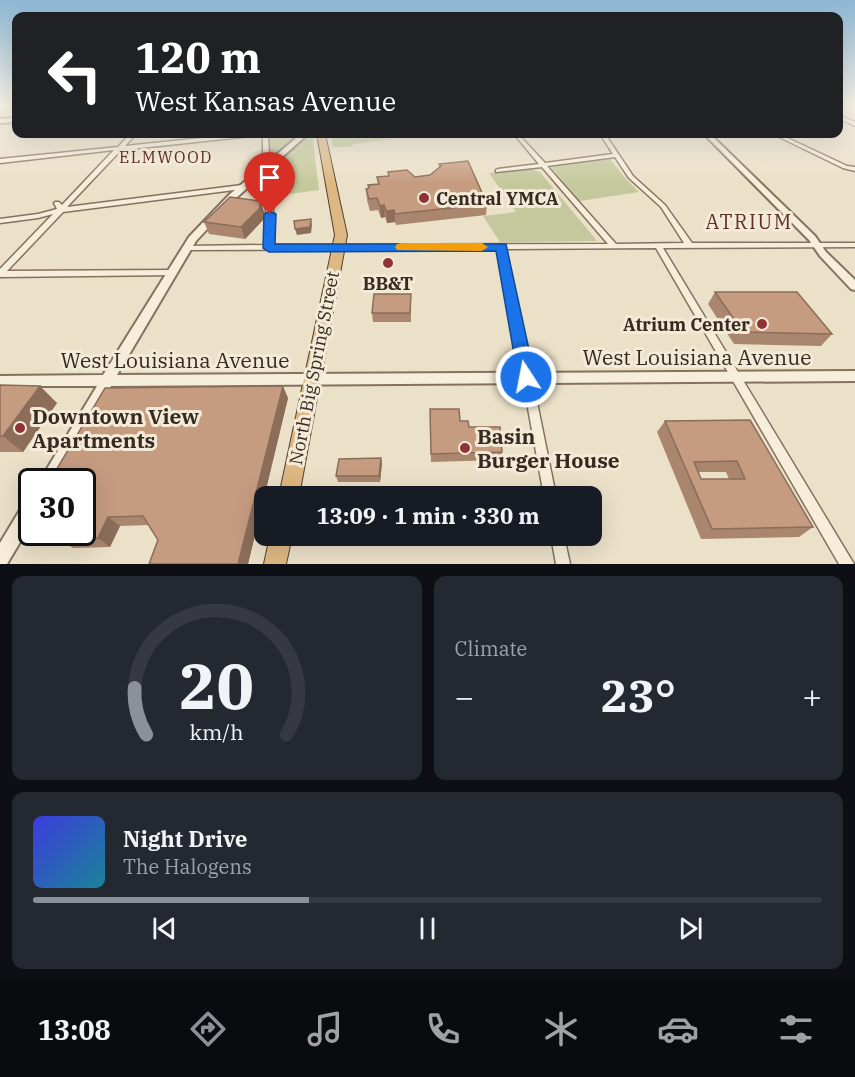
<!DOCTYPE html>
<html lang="en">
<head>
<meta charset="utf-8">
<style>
  body { margin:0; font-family:"IBM Plex Serif",serif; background:#242831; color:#f1f3f6; height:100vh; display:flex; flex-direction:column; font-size:22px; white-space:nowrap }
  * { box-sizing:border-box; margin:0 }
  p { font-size:20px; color:#9ea1a6 }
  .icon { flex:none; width:33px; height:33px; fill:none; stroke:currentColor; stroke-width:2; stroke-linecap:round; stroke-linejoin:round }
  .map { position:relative; height:564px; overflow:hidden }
  .side { display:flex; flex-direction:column; gap:12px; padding:12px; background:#0d0f14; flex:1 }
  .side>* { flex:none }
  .top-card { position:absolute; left:12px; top:12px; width:831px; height:126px; border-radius:12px; box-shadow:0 6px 24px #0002; background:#202124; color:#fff; overflow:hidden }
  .speed { position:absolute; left:18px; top:468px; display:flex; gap:12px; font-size:30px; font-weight:700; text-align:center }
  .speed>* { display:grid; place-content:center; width:78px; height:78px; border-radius:50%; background:#171b24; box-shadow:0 6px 24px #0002; line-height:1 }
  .speed .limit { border:3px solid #111; border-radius:9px; background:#fff; color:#111 }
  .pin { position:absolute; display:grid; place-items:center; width:51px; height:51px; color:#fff; margin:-62px -26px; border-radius:50% 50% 50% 0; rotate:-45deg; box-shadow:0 0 6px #0007 }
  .pin .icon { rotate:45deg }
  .me { position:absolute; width:66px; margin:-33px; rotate:349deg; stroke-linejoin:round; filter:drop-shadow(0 0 4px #0008) }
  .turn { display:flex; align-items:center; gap:21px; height:126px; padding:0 24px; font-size:27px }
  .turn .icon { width:78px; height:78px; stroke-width:2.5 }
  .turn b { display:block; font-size:42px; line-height:51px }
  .big { font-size:45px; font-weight:700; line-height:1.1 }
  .side .widget { flex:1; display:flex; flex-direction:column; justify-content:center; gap:9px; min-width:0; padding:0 21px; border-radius:12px; background:#242831 }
  .side .dial { align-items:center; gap:0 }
  .dial svg { height:156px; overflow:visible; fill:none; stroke:#363941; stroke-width:7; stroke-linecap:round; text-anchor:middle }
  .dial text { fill:#f1f3f6; stroke:none }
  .song { display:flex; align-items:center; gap:18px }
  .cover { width:72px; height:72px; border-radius:9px; background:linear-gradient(135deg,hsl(240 70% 55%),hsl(190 70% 35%)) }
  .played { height:6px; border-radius:3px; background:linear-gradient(90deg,#8c9099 35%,#363941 35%) }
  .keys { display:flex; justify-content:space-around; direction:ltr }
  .heat { display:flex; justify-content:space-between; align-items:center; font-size:33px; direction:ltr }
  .side .tiles { flex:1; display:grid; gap:12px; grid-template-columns:1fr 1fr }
  .widget:last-child { grid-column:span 2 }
  .trip { position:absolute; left:254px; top:486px; width:348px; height:60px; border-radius:12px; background:#171b24; box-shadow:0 6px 24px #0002; font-weight:700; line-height:60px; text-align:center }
  .menu { display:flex; height:96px; justify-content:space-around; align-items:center; background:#090b0e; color:#9ea1a6 }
  .menu .icon { width:42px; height:42px }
  .menu .on { color:#8c9099 }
  .menu b { font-size:27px; color:#f1f3f6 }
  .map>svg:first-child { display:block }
  .green { fill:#c4c89c }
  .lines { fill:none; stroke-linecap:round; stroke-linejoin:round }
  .minor-casing { stroke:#85725e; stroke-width:3 }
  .tertiary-casing { stroke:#85725e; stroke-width:4 }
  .trunk-casing { stroke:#544132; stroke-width:2 }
  .minor { fill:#f6eddb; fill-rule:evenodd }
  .tertiary { fill:#f6eddb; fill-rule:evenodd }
  .trunk { fill:#deb882; fill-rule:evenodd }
  .wall { fill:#aa866f; fill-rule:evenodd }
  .shaded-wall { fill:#8b6d5a }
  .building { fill:#c69c81; stroke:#8b6d5a; stroke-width:1.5; fill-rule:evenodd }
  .route { fill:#1a73e8; stroke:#114b97; stroke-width:1.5 }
  .slow { fill:#f59e0b }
  .poi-dot { fill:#8f3336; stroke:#f3ead7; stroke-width:2 }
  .labels { text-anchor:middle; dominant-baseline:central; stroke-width:6; stroke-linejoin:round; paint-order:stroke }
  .far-neighbourhood-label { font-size:16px; letter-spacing:1.5px; fill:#602f24; stroke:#f3ead7 }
  .poi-label { font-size:18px; font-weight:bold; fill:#372b21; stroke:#f3ead7; text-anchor:start }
  .street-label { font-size:18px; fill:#372b21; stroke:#f3ead7 }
  .neighbourhood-label { font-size:20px; letter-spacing:1.5px; fill:#602f24; stroke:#f3ead7 }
  .near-street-label { font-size:21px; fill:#372b21; stroke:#f3ead7 }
  .near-poi-label { font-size:21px; font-weight:bold; fill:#372b21; stroke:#f3ead7; text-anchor:start }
</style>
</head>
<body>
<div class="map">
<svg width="855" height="564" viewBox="0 0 855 564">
  <rect width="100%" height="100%" fill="#ebe0c8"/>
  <!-- green -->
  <path class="green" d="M265,134H312L319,190L267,197Z
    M330,134H384L386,139L405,138L353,144L351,147H333Z
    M610,159L626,179L639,192L580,201L551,167Z
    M528,169L540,172L597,241L500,242L483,216L516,212L489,173Z"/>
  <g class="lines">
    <!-- minor casing -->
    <g class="minor-casing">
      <path id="minor" d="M838,115L855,122V126L838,118Z
        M130,134H136L125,146L241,134H255L252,136L121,150L67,207L242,185L245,187L242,189L63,212L7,271L171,270L174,271L175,273L174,275L0,277V269L53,214L38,218L0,223V219L38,214L57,209L54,203L55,202H59L62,205L114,150L0,163V159L118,147Z
        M263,134H268L269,155L266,157L263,155Z
        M514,134H518L545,163L613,154L600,134H605L633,176L665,205L692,243H855V247L663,248L854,564H839L656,248L506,249L556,496H544L499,249L186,250L182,248L186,246L265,245L267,177L264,164L267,162L270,164L273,177V245L608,244L542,167L496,172V170L498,169L539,164ZM615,157L629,178L661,207L684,243L616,244L547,166Z
        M773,134H779L847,166L855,167V171L843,168Z
        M551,536H564L570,564H556Z"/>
    </g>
    <!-- tertiary casing -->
    <g class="tertiary-casing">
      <path id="tertiary" d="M16,118V122L0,123V119Z
        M301,134H308L236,198L196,241L117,375L855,371V381L111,386L55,482H39L97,386H0V376L103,375L189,237L230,194Z
        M704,134H710L815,236L826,252L855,280V290L851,289L820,256L809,240Z
        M32,498V522L7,564H0V543L26,500Z"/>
    </g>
    <!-- trunk casing -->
    <g class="trunk-casing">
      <path id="trunk" d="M317,134H325L347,235L299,496H279L335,235Z
        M270,536H292L286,564H264Z"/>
    </g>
    <!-- minor -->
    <use href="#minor" class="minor"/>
    <!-- tertiary -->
    <use href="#tertiary" class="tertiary"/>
    <!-- trunk -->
    <use href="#trunk" class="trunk"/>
  </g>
  <!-- wall -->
  <path class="wall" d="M439,164L487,204L486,215L396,225L395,222L387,223L385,217L381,218L378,210L370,211L367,200L366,189H368V185L378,184L377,177L388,176V172L415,177L430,175L439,167Z
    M260,201L264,212V219L245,239L209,234L204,222Z
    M715,292L832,334L821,346L734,344L708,304Z
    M411,294V322H373L372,313Z
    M0,385L57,403L23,452H0Z
    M288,398L248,564H149L158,540L149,525L120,526L110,547L73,548L59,539Z
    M430,409L460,421L469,427L502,452L500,460L431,462Z
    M750,420L813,527L799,537L701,539L657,432L665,421ZM699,472H726L729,479H701Z
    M381,458L382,463L380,482H338L336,476Z"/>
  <!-- shaded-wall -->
  <path class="shaded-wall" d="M260,201L264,212V219L245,239L241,227Z
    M384,205L385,217L381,218L380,206Z
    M394,210L395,222L387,223L386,211Z
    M311,219L312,225L311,233L297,235L295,229Z
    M40,386L57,403L23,452L3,436Z
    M283,386L288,398L248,564H238Z
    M381,458L382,463L380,482L379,476Z
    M108,517L120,526L110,547L98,538Z"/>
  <!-- building -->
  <path class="building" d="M468,161L487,204L395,214L394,210L386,211L384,205L380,206L377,198L369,199L366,189L369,188L368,185L379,184L377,177L389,176L388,172L407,170L415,177L430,175L441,166L439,164Z
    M230,197L260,201V208L241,227L204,222Z
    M311,219L310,227L295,229L294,221Z
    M715,292H797L832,334L743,332Z
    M374,294H411L410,313H372Z
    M0,385L40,386L3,436H0Z
    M283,386L238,564H149L158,540L143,516L108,517L98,538L59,539L62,532H82V482H49L105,388Z
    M430,409H459L460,421H468L469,427H500L502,452L431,454Z
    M750,420L813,527L712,529L665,421ZM737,461L745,479H701L694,462Z
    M381,458L379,476H336L339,459Z"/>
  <!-- sky -->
  <linearGradient id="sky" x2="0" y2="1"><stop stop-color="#8eb8d5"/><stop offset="0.57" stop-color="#f6f1e6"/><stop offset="1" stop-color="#f6f1e6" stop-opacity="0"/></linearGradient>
  <rect width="855" height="183" fill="url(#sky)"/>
  <!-- route -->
  <path class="route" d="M270,211L276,214L275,244H506L535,377L532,382L526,384L520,382L518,377L496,251L269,252L263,248L264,214Z"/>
  <!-- slow -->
  <path class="slow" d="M402,243H482L488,247L482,251L397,250L395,247L397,244Z"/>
  <!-- markers -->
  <g class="poi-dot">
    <circle cx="424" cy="198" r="6"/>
    <circle cx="388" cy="263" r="6"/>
    <circle cx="762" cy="324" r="6"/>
    <circle cx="20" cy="428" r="6"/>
    <circle cx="465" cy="448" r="6"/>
  </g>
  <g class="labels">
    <!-- far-neighbourhood labels -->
    <g class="far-neighbourhood-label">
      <text x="166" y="157">ELMWOOD</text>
    </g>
    <!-- poi labels -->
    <g class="poi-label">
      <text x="436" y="198">Central YMCA</text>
      <text x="388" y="283" text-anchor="middle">BB&amp;T</text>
      <text x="750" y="324" text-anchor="end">Atrium Center</text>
    </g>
    <!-- street labels -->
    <g class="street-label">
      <text transform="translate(314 368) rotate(-79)">North Big Spring Street</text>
    </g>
    <!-- neighbourhood labels -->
    <g class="neighbourhood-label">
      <text x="749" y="221">ATRIUM</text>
    </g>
    <!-- near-street labels -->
    <g class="near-street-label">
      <text x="697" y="357">West Louisiana Avenue</text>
      <text x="175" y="360">West Louisiana Avenue</text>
    </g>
    <!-- near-poi labels -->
    <g class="near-poi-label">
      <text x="32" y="416">Downtown View<tspan x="32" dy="24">Apartments</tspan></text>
      <text x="477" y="436">Basin<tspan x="477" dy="24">Burger House</tspan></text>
    </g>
  </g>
</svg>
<div class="speed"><div class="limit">30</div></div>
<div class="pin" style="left:270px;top:214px;background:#d93025"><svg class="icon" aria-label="arrive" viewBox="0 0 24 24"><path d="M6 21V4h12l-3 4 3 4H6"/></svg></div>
<svg class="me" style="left:526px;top:377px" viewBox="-20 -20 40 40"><circle r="17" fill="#1a73e8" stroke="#fff" stroke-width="3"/><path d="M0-11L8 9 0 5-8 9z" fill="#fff"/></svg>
<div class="trip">13:09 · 1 min · 330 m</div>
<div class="top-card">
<div class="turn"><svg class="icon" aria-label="left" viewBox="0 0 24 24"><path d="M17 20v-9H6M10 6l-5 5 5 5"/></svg><div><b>120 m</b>West Kansas Avenue</div></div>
</div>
</div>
<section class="side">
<div class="tiles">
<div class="widget dial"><svg viewBox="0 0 100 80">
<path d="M14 69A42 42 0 1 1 86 69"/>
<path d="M14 69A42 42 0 0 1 8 45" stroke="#8c9099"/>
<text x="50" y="56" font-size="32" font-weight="700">20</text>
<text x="50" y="72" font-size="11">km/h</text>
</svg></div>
<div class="widget"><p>Climate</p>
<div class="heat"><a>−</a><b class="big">23°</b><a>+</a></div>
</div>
<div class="widget">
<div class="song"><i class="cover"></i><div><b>Night Drive</b><p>The Halogens</p></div></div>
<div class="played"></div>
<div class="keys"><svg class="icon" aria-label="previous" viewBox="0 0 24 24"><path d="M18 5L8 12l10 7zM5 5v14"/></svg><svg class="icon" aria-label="pause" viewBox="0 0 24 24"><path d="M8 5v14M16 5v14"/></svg><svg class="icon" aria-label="next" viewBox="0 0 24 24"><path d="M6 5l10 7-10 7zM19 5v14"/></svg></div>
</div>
</div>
</section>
<nav class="menu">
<b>13:08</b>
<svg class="icon on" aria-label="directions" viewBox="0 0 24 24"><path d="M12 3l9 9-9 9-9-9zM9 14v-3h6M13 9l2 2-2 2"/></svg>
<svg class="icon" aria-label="music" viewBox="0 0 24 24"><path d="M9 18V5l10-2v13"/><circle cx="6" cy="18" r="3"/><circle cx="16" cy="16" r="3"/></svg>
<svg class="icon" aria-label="phone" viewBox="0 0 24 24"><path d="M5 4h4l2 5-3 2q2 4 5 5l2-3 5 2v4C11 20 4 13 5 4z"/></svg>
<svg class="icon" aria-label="climate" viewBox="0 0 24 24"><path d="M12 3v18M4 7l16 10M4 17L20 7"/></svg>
<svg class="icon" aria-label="car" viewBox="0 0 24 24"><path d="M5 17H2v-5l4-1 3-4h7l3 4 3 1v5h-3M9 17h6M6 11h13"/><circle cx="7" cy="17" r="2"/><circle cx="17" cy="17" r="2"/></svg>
<svg class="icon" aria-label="filters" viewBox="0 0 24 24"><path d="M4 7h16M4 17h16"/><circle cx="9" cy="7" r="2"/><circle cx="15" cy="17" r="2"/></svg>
</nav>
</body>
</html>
